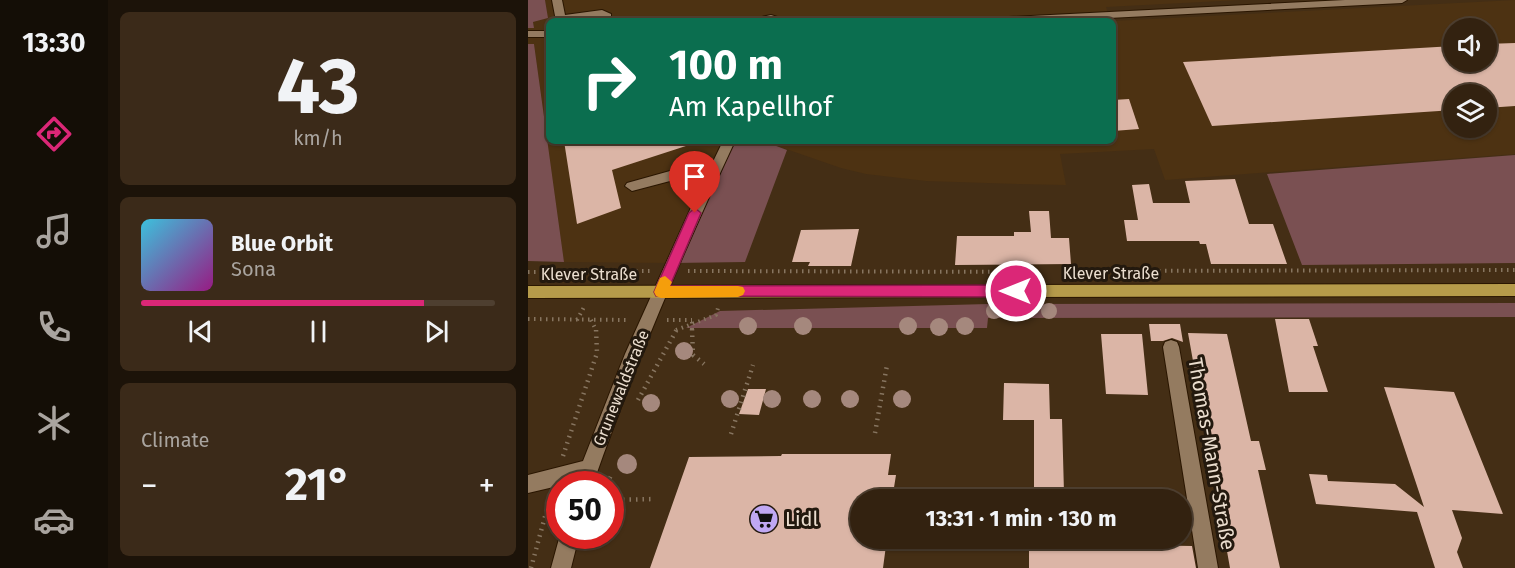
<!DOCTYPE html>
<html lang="en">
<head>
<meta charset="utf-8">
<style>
  body { margin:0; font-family:"Fira Sans",sans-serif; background:#3b2a19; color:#f1f3f6; height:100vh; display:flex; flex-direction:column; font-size:22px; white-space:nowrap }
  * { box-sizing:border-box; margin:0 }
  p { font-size:20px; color:#a9a49f }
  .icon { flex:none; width:33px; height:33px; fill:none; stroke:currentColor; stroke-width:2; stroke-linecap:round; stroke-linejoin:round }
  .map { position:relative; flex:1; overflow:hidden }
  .side { display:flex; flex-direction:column; gap:12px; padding:12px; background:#1c1309; width:420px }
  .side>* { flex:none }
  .guide { position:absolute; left:18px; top:18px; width:570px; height:126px; border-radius:9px; box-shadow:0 2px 4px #0004,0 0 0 2px #4e3f30; background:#0b6e4f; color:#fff; overflow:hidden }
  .tools { position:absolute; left:915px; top:18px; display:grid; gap:12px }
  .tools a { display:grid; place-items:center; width:54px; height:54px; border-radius:50%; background:#332210; box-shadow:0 2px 4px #0004,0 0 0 2px #4e3f30; font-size:30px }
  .speed { position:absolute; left:18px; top:471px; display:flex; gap:12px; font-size:30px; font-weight:700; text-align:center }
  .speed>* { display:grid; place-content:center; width:78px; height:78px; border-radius:50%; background:#332210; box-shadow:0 2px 4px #0004,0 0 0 2px #4e3f30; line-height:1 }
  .speed .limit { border:9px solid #d22; background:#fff; color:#111 }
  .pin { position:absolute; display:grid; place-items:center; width:51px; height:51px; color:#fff; margin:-62px -26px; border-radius:50% 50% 50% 0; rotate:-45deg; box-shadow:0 0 6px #0007 }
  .pin .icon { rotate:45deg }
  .me { position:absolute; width:66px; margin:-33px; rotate:270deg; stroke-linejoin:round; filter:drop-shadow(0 0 4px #0008) }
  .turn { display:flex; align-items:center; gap:21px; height:126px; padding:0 24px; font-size:27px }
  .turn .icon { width:78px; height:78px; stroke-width:2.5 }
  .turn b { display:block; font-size:42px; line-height:51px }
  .big { font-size:45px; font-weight:700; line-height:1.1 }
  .side .tile { flex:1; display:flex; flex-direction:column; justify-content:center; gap:9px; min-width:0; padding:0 21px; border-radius:9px; background:#3b2a19 }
  .side .dial { align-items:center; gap:0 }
  .dial b { font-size:78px; line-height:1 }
  .song { display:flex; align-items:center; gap:18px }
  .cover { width:72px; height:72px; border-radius:9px; background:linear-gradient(135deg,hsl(190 70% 55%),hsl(310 70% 35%)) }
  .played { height:6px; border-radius:3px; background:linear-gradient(90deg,#db2777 80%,#4e3f30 80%) }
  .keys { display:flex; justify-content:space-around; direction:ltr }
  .heat { display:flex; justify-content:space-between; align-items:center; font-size:33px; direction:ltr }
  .trip { position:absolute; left:322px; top:489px; width:342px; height:60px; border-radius:30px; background:#332210; box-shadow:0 2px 4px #0004,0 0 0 2px #4e3f30; font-weight:700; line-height:60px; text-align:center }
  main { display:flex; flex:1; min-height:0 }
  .tab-bar { display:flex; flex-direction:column; width:108px; justify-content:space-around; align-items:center; background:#140e06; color:#a9a49f }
  .tab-bar .icon { width:42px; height:42px }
  .tab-bar .on { color:#db2777 }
  .tab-bar b { font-size:27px; color:#f1f3f6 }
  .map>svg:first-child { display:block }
  .built { fill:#4d3212; fill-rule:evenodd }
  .green { fill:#7a5052 }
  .building { fill:#dbb5a6 }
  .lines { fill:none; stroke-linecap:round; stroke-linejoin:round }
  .minor-casing { stroke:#2a1600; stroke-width:2 }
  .major-casing { stroke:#2a1600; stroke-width:2 }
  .path-far1 { stroke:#877560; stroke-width:4; stroke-dasharray:1.5 4.5; stroke-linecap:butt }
  .path { stroke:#877560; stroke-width:4.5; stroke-dasharray:1.5 5; stroke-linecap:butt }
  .minor { fill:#947b60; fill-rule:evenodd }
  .major { fill:#b69b4a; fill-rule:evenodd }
  .tree { fill:#a5887d }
  .route { fill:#db2777; stroke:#8e194d; stroke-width:1.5 }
  .slow { fill:#f59e0b }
  .labels { text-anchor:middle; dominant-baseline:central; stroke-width:6; stroke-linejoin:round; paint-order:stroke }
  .street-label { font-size:16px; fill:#ebdecf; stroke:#23190e }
  .near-street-label { font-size:20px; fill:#ebdecf; stroke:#23190e }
  .near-poi-label { font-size:20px; fill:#ebdecf; stroke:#23190e; text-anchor:start }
</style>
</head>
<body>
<main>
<nav class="tab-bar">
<b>13:30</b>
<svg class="icon on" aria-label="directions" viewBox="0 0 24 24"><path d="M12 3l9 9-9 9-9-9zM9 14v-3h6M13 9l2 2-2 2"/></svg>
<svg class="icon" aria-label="music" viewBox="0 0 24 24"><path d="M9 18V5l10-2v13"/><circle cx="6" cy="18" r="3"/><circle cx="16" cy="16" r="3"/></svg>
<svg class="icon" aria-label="phone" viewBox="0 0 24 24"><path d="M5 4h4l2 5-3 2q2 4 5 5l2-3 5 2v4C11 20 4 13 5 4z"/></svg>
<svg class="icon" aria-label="climate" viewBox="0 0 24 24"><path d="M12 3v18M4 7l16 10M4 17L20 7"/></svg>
<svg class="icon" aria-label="car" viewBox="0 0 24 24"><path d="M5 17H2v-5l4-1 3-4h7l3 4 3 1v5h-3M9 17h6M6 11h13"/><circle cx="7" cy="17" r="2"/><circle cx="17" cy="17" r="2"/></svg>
</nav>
<section class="side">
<div class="tile dial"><b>43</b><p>km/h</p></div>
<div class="tile">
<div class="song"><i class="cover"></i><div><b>Blue Orbit</b><p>Sona</p></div></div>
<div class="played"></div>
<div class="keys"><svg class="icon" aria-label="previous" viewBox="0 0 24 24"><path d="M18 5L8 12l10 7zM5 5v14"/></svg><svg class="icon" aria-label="pause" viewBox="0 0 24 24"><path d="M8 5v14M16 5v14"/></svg><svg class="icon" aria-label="next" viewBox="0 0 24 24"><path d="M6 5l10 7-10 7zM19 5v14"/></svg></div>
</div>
<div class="tile"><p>Climate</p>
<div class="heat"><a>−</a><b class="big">21°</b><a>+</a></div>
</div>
</section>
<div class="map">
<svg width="987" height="568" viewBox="0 0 987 568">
  <rect width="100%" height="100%" fill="#442e15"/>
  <!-- built -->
  <path class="built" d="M17,0H712L578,7L582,21H21V141H201L145,263L36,262L6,44H0V28H6L5,22L20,18Z
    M987,0V154L637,180L626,149L532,154L538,185L490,184L398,181L338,174L313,168L235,141H585V21ZM926,28H958V62H926ZM926,94H958V128H926Z"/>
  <!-- green -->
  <path class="green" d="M0,0H17L20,18L5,22L6,28H0Z
    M0,44H6L36,262L0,261Z
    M201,141H235L259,150L217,262L145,263Z
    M987,155V263L774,265L739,174Z
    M987,303V317L460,318L459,328H158L192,311L460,304Z"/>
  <!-- building -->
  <path class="building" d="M987,43V106L958,108V94H926V110L684,126L655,62L926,46V62H958V44Z
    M601,99L611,129L585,131V100Z
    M36,141H161V145L84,170L93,208L49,224Z
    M707,179L721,224H745L759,264H683L678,244H672L671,241H599L596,220H610L604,185L621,184L625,203H662L657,181Z
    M501,211H521L523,238H541L543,264L427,265L429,236H486V232H503Z
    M331,229L323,266H280L282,262H264L273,230Z
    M747,319H781L790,346H785L800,392H761Z
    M621,324H652L655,342L644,338L635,341H623Z
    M660,333L699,334L723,441H731L738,470H730L752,568H702Z
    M573,334H614L620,395L578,394Z
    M476,383L521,384L522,419H534L536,493H506V420H475Z
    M856,387L926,392L975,514L924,510L934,538L929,552L935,568H907L889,512L788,504L781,474L799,475L800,481L867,484L896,507Z
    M220,389H238L231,415L211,414Z
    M254,454H363L360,475H368L364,500H333V538H359L355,568H122L161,457L253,456Z
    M564,538H606L607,545L664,546L668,568H501V542L564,543Z"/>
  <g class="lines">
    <!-- minor casing -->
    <g class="minor-casing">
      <path id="minor" d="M24,0H34L37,15L74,10L83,14V21H73L72,16L28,21Z
        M817,0H879L874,3L521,21H457L462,18Z
        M243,15L262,21H223L224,19Z
        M0,31H21V37H0Z
        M195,141H207C154,254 106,367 65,484H47V482L0,493V475L55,461L97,354L175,181H142L104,191L97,186L99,183L142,171L180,172Z
        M643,340L649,342L651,347L690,568H670L635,347L637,342Z
        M32,535L51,536L43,568H23Z"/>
    </g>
    <!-- major casing -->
    <g class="major-casing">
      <path id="major" d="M987,284V296L0,298V286Z"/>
    </g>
    <!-- path-far1 -->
    <path class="path-far1" d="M160,271L509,272
      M583,271L987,270
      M0,272L122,271
      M0,319L101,320
      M49,320L56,307
      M63,320L68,330
      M139,320H164
      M164,322V330
      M148,330L188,315L190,308"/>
    <!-- path -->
    <path class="path" d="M164,329L165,355L176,364
      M110,400L149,329
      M347,433L359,365
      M203,434L225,365
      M35,456L69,353L68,329
      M79,484L83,475
      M82,500L127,499
      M3,568L22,498"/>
    <!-- minor -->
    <use href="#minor" class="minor"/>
    <!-- major -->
    <use href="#major" class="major"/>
  </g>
  <!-- trees -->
  <g class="tree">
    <circle cx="466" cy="311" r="8"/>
    <circle cx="521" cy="311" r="8"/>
    <circle cx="220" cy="326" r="9"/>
    <circle cx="275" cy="326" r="9"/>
    <circle cx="380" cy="326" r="9"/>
    <circle cx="437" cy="326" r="9"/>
    <circle cx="411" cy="327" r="9"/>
    <circle cx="156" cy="351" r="9"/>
    <circle cx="202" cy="399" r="9"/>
    <circle cx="244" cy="399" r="9"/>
    <circle cx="284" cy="399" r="9"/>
    <circle cx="322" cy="399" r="9"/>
    <circle cx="374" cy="399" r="9"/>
    <circle cx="123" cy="403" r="9"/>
    <circle cx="99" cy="464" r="10"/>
  </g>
  <!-- route -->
  <path class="route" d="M167,208L173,213L142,286L488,285L493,287L495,291L493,295L488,297L128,296L126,292L161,213Z"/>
  <!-- slow -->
  <path class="slow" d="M137,276L144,282L142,286H210L215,287L217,291L215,295L210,297L133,298L128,296L126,292L132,278Z"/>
  <!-- icons -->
  <defs>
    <g id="supermarket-disc" transform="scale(1.5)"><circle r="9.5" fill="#c0a8f3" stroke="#23190e"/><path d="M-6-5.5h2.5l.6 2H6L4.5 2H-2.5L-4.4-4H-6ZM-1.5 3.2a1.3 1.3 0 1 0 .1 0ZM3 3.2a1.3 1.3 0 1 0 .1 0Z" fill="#111"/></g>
  </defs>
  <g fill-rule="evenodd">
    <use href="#supermarket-disc" x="236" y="519"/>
  </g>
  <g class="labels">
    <!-- street labels -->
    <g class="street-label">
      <text x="583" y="273">Klever Straße</text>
      <text x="61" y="274">Klever Straße</text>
      <text transform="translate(93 388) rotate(-68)">Grunewaldstraße</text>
    </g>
    <!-- near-street labels -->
    <g class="near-street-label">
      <text transform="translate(684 454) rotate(80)">Thomas-Mann-Straße</text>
    </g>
    <!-- near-poi labels -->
    <g class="near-poi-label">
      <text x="257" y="519">Lidl</text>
    </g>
  </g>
</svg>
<div class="tools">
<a><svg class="icon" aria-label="sound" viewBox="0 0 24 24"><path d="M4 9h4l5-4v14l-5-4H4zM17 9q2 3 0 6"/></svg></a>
<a><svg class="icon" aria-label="layers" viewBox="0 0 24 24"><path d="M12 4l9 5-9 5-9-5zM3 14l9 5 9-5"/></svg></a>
</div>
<div class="speed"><div class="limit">50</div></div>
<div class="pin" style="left:167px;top:213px;background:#d93025"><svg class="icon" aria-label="arrive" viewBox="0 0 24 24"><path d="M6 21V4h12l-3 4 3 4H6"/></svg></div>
<svg class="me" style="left:488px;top:291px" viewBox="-20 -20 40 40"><circle r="17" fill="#db2777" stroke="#fff" stroke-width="3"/><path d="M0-11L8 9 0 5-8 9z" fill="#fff"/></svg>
<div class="trip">13:31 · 1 min · 130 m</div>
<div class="guide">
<div class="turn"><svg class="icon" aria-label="right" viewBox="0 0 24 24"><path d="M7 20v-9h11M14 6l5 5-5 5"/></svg><div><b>100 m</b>Am Kapellhof</div></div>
</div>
</div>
</main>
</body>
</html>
